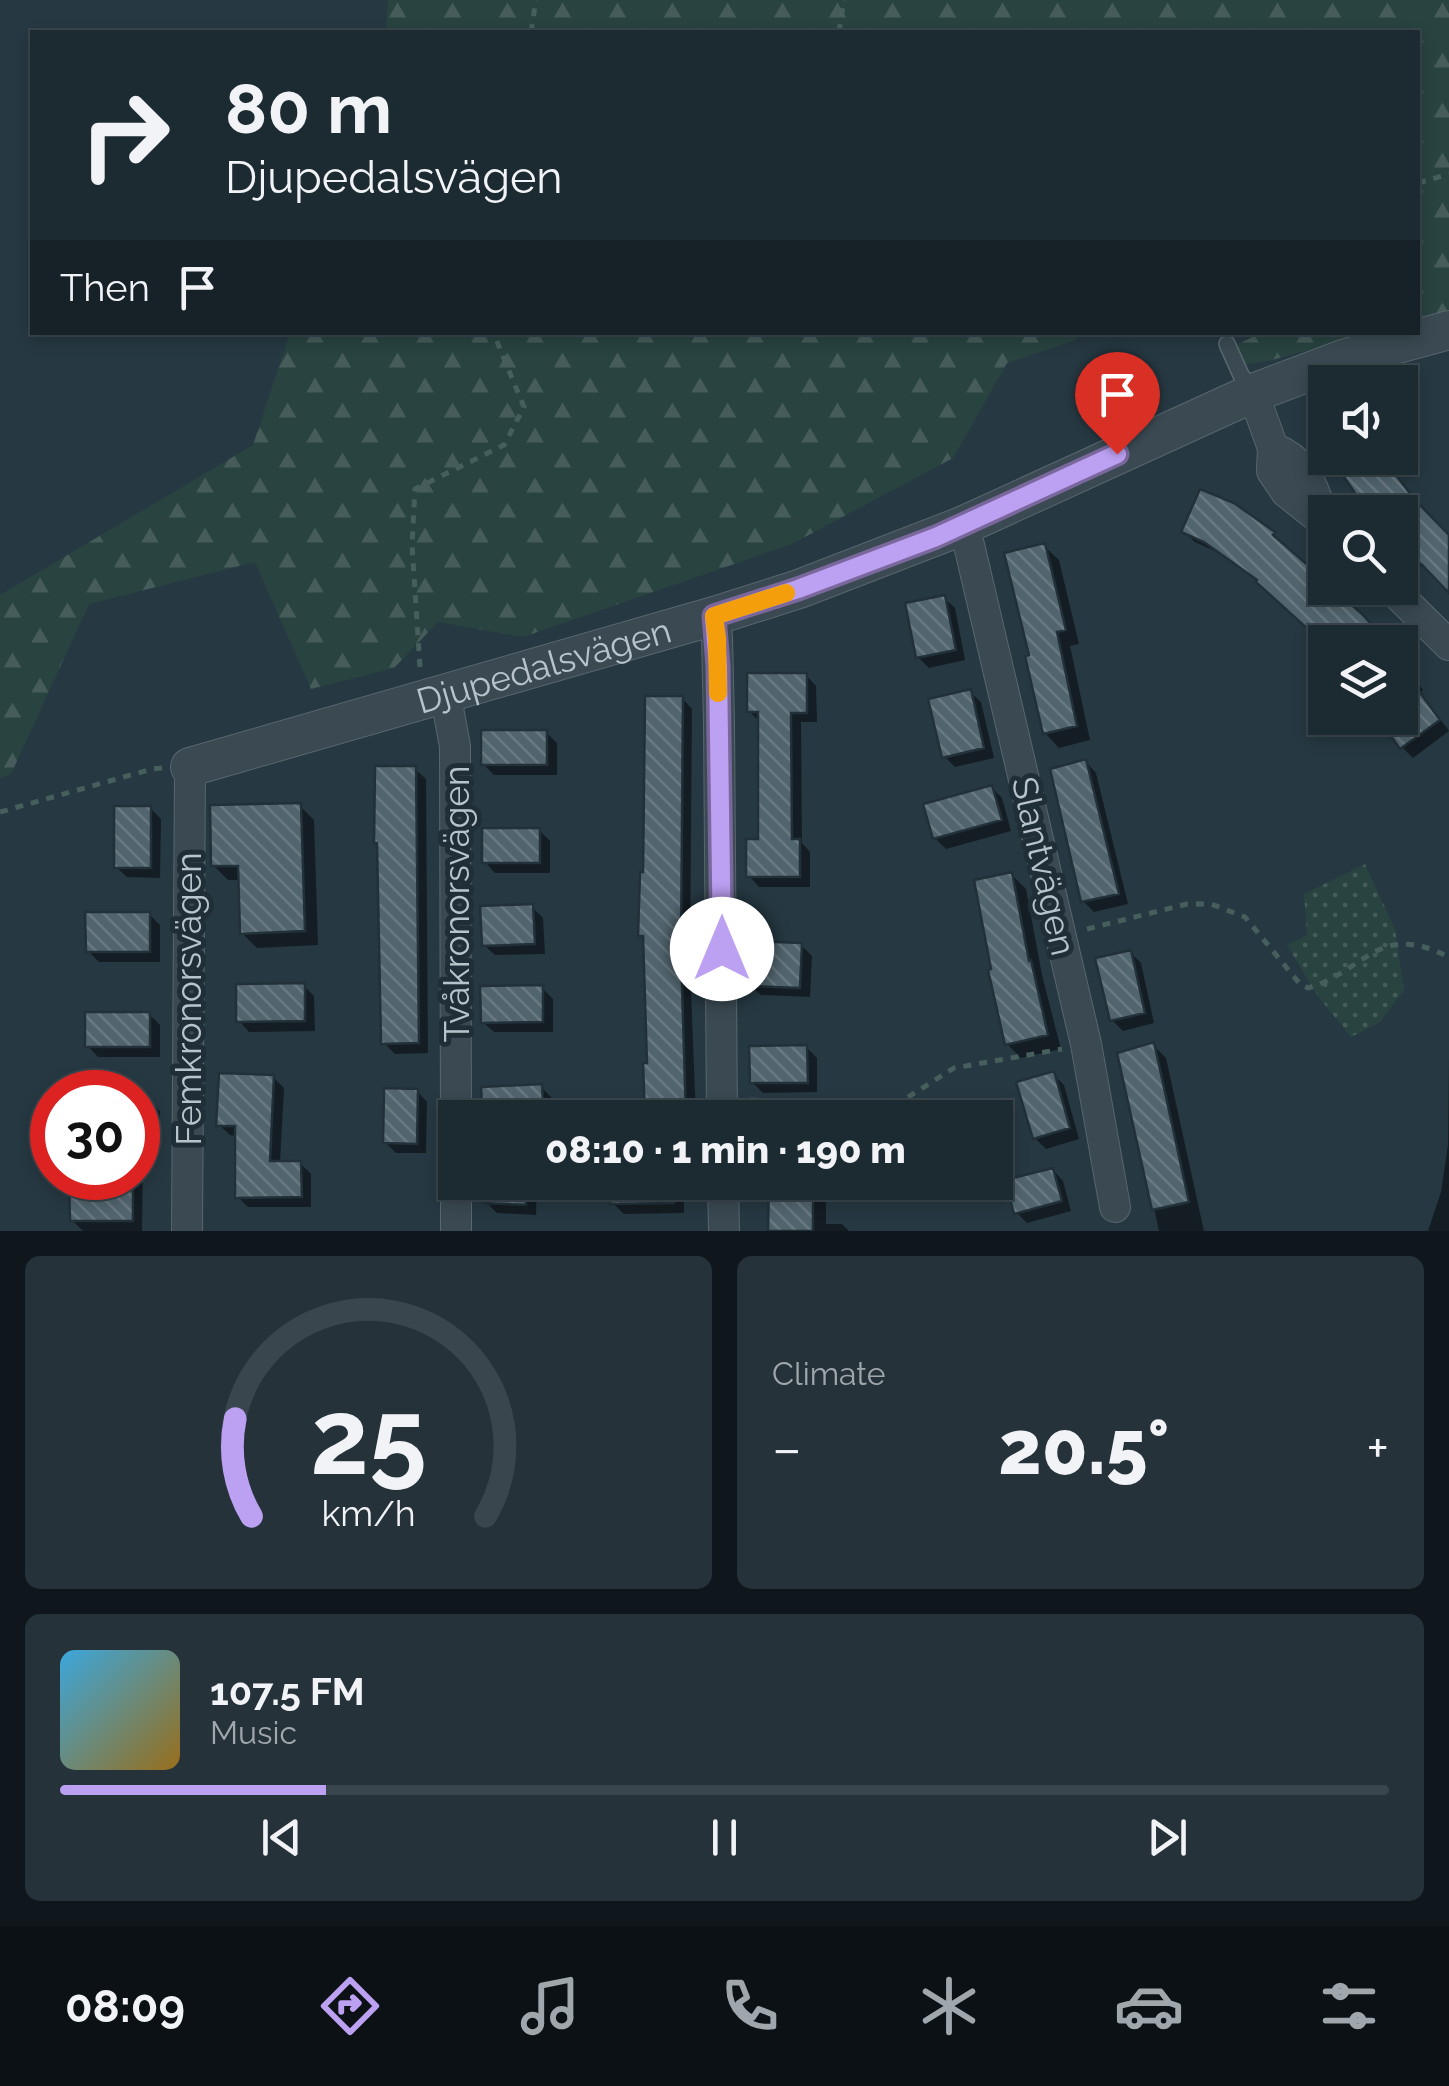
<!DOCTYPE html>
<html lang="en">
<head>
<meta charset="utf-8">
<style>
  body { margin:0; font-family:Raleway,sans-serif; background:#25323a; color:#f1f3f6; height:100vh; display:flex; flex-direction:column; font-size:38px; white-space:nowrap }
  * { box-sizing:border-box; margin:0 }
  p { font-size:32px; color:#a0a7ac }
  .icon { flex:none; width:55px; height:55px; fill:none; stroke:currentColor; stroke-width:2; stroke-linecap:round; stroke-linejoin:round }
  .map { position:relative; height:1231px; overflow:hidden }
  .details { display:flex; flex-direction:column; gap:25px; padding:25px; background:#0f171c; flex:1 }
  .details>* { flex:none }
  .top-card { position:absolute; left:30px; top:30px; width:1390px; height:305px; border-radius:0px; box-shadow:0 5px 15px #0003,0 0 0 2px #3a464d; background:#1c2a32; color:#f1f3f6; overflow:hidden }
  .tools { position:absolute; left:1308px; top:365px; display:grid; gap:20px }
  .tools a { display:grid; place-items:center; width:110px; height:110px; border-radius:0px; background:#1c2a32; box-shadow:0 5px 15px #0003,0 0 0 2px #3a464d; font-size:50px }
  .speed { position:absolute; left:30px; top:1070px; display:flex; gap:20px; font-size:50px; font-weight:700; text-align:center }
  .speed>* { display:grid; place-content:center; width:130px; height:130px; border-radius:50%; background:#1c2a32; box-shadow:0 5px 15px #0003,0 0 0 2px #3a464d; line-height:1 }
  .speed .limit { border:15px solid #d22; background:#fff; color:#111 }
  .pin { position:absolute; display:grid; place-items:center; width:85px; height:85px; color:#fff; margin:-102px -42px; border-radius:50% 50% 50% 0; rotate:-45deg; box-shadow:0 0 10px #0007 }
  .pin .icon { rotate:45deg }
  .me { position:absolute; width:110px; margin:-55px; rotate:0deg; stroke-linejoin:round; filter:drop-shadow(0 0 8px #0008) }
  .turn { display:flex; align-items:center; gap:35px; height:210px; padding:0 30px; font-size:45px }
  .turn .icon { width:130px; height:130px; stroke-width:2.5 }
  .turn b { display:block; font-size:70px; line-height:85px }
  .then { display:flex; align-items:center; height:95px; padding:0 30px; background:#0003; gap:20px; font-size:38px }
  .big { font-size:75px; font-weight:800; line-height:1.1 }
  .details .card { flex:1; display:flex; flex-direction:column; justify-content:center; gap:15px; min-width:0; padding:0 35px; border-radius:15px; background:#25323a }
  .details .dial { align-items:center; gap:0 }
  .dial svg { height:260px; overflow:visible; fill:none; stroke:#3a464d; stroke-width:7; stroke-linecap:round; text-anchor:middle }
  .dial text { fill:#f1f3f6; stroke:none }
  .song { display:flex; align-items:center; gap:30px }
  .cover { width:120px; height:120px; border-radius:15px; background:linear-gradient(135deg,hsl(200 70% 55%),hsl(40 70% 35%)) }
  .played { height:10px; border-radius:5px; background:linear-gradient(90deg,#bca0f2 20%,#3a464d 20%) }
  .keys { display:flex; justify-content:space-around; direction:ltr }
  .heat { display:flex; justify-content:space-between; align-items:center; font-size:55px; direction:ltr }
  .details .tiles { flex:1; display:grid; gap:25px; grid-template-columns:1fr 1fr }
  .card:last-child { grid-column:span 2 }
  .trip { position:absolute; left:438px; top:1100px; width:575px; height:100px; border-radius:0px; background:#1c2a32; box-shadow:0 5px 15px #0003,0 0 0 2px #3a464d; font-weight:800; line-height:100px; text-align:center }
  .tab-bar { display:flex; height:160px; justify-content:space-around; align-items:center; background:#0b1114; color:#a0a7ac }
  .tab-bar .icon { width:70px; height:70px }
  .tab-bar .on { color:#bca0f2 }
  .tab-bar b { font-size:45px; color:#f1f3f6 }
  .map>svg:first-child { display:block }
  .forest { fill:url(#forest-firs) }
  .park { fill:url(#park-dots) }
  .shadow { fill:#0007 }
  .building { fill:url(#building-back-hatch); stroke:#213039; stroke-width:2.5 }
  .lines { fill:none; stroke-linecap:round; stroke-linejoin:round }
  .service-casing { stroke:#59676f; stroke-width:18 }
  .minor-casing { stroke:#59676f; stroke-width:32 }
  .tertiary-casing { stroke:#59676f; stroke-width:40 }
  .path { stroke:#465f5c; stroke-width:5; stroke-dasharray:8 8; stroke-linecap:butt }
  .service { stroke:#3a4952; stroke-width:15 }
  .minor { stroke:#3a4952; stroke-width:30 }
  .tertiary { stroke:#3a4952; stroke-width:38 }
  .route-casing { stroke:#7a689d; stroke-width:25 }
  .route { stroke:#bca0f2; stroke-width:18 }
  .slow { stroke:#f59e0b; stroke-width:18 }
  .labels { text-anchor:middle; dominant-baseline:central; stroke-width:10; stroke-linejoin:round; paint-order:stroke }
  .street-label { font-size:35px; fill:#b8c4cc; stroke:#1f2e37 }
</style>
</head>
<body>
<div class="map">
<svg width="1449" height="1231" viewBox="0 0 1449 1231">
  <defs>
    <pattern id="forest-firs" width="22" height="20" patternUnits="userSpaceOnUse" patternTransform="scale(2.5)"><rect width="22" height="20" fill="#284340"/><path d="M5 1l3.5 6h-7zM16 11l3.5 6h-7z" fill="#455c5a"/></pattern>
    <pattern id="park-dots" width="8" height="8" patternUnits="userSpaceOnUse" patternTransform="scale(2.5)"><rect width="8" height="8" fill="#284340"/><path d="M2 2h.1M6 6h.1" fill="none" stroke="#455c5a" stroke-width="1.8" stroke-linecap="round"/></pattern>
    <pattern id="building-back-hatch" width="6" height="6" patternUnits="userSpaceOnUse" patternTransform="scale(2.5)"><rect width="6" height="6" fill="#52656f"/><path d="M-1 5l2 2M0 0l6 6M5-1l2 2" fill="none" stroke="#697982"/></pattern>
  </defs>
  <rect width="100%" height="100%" fill="#263842"/>
  <!-- forest -->
  <path class="forest" d="M388,0H1449V310L1418,319V32H386Z
    M290,333L1074,332L1076,340L1007,363L953,458L792,544L523,637L438,622L394,668L311,689L255,562L89,604L11,774L0,778V595L253,445Z
    M1260,333H1370L1268,361L1242,365L1233,347Z"/>
  <!-- park -->
  <path class="park" d="M1365,864L1395,929L1404,990L1380,1022L1351,1037L1317,995L1287,945L1307,935L1304,894Z"/>
  <!-- shadow -->
  <path class="shadow" d="M1334,458H1384L1426,514L1449,538V590L1433,573L1431,575L1400,543V512H1373Z
    M1184,532L1273,534L1325,585V588H1328L1359,615L1385,642L1325,643L1254,578L1217,552L1195,542Z
    M1044,546L1059,560L1079,644L1070,646L1090,740L1059,748L1045,733L1032,657Z
    M944,598L955,608L965,660L929,668L918,657Z
    M1400,659L1423,690L1420,692L1449,731L1413,758L1402,747L1381,718H1400Z
    M806,675L816,686L817,722H801L802,843L810,852V887H759L749,876L760,841L761,723L749,711Z
    M970,692L981,702L994,758L955,767L945,757Z
    M682,698L692,709L690,965L696,1118H647L649,1065L646,939L641,935Z
    M546,732L557,743V775H494L483,764Z
    M1086,762L1096,773L1128,904L1094,912L1083,901Z
    M415,769L426,779L428,1053L395,1054L384,1043L379,845Z
    M992,788L1002,798L1011,831L946,849L935,838Z
    M300,806L314,820L318,945L257,948L242,933L241,880H228L213,865Z
    M150,808L161,819L160,878L127,877L116,867Z
    M539,830L550,841V873H495L485,862Z
    M1012,875L1026,889L1042,975L1061,1049L1021,1058L1007,1044Z
    M532,907L543,918L545,954L495,955L484,945Z
    M149,914L160,925V962H99L88,951Z
    M801,945L812,956L810,997L761,995L750,985Z
    M1130,952L1141,963L1154,1023L1123,1031L1112,1020Z
    M304,986L314,996L315,1031L249,1032L239,1021Z
    M542,988L553,999V1032H494L483,1022Z
    M149,1014L160,1025V1057H98L88,1046Z
    M1153,1045L1166,1058L1204,1231H1159L1120,1054Z
    M806,1047L817,1058V1092L763,1093L752,1082Z
    M1449,1060V1231H1428L1441,1192L1448,1145Z
    M1053,1074L1064,1085L1079,1139L1046,1149L1035,1138Z
    M273,1077L284,1088L280,1163H300L311,1174V1207H248L237,1196V1136L230,1135L219,1125Z
    M541,1087L552,1098L553,1118H485Z
    M417,1091L427,1102L426,1153H396L385,1142Z
    M138,1101H149L160,1111L159,1153H143L142,1231H83L72,1220L91,1184L92,1178H138Z
    M1053,1170L1063,1181L1071,1211L1027,1223L1016,1212Z
    M487,1182H537L536,1215L497,1213L486,1202Z
    M612,1182H684V1213L624,1214L613,1203Z
    M753,1182H826V1224H842L849,1231H771V1198H767Z"/>
  <!-- building -->
  <path class="building" d="M1331,458H1383L1415,500L1449,535V593L1421,564L1419,567L1400,547V512H1371L1357,496Z
    M1200,489L1234,503L1275,532L1273,535L1325,580V588H1332L1361,613L1388,642H1322L1256,582L1257,580L1204,542L1181,532Z
    M1045,543L1066,630L1057,632L1077,726L1043,734L1025,656L1029,655L1004,553Z
    M945,595L956,650L916,658L905,603Z
    M1400,665L1440,720L1400,749L1381,722L1387,718H1400Z
    M747,673H807V713H791L792,839H800V877H746V839H758V712H747Z
    M971,689L984,748L942,758L928,699Z
    M645,696H683L681,952L686,1118H645L643,1063H647L643,936H638L640,872H643Z
    M481,730H547V765H481Z
    M1086,759L1119,894L1081,902L1050,769Z
    M375,766H416L419,1043L381,1044L377,843H374Z
    M992,785L1002,820L933,839L923,804Z
    M301,803L305,931L240,934L238,866H211L210,805Z
    M114,806H151V868H114Z
    M482,828H540V863H482Z
    M1012,872L1029,961L1031,960L1048,1035L1005,1045L988,970L991,969L974,880Z
    M533,904L535,944L482,946L480,906Z
    M85,912H150V952H86Z
    M749,941L802,943L800,988L748,986Z
    M1131,950L1145,1013L1110,1021L1095,958Z
    M305,983V1021L236,1022V984Z
    M543,985V1022L481,1023L480,986Z
    M85,1012H150V1047H85Z
    M1154,1042L1189,1202L1152,1210L1117,1053Z
    M807,1045L808,1083H750L749,1046Z
    M1054,1071L1070,1128L1033,1139L1016,1082Z
    M219,1073L274,1075L270,1161H301L302,1197L235,1198V1126H216Z
    M542,1084L544,1118H483L481,1087Z
    M384,1088L418,1089L417,1144L383,1143Z
    M1053,1168L1062,1201L1014,1214L1005,1180Z
    M133,1181V1221H70L69,1182Z
    M484,1182H527L526,1205L483,1203Z
    M610,1182H674V1203L610,1204Z
    M769,1182H813V1231H768Z"/>
  <g class="lines">
    <!-- service casing -->
    <g class="service-casing">
      <path id="service" d="M1227,344L1241,375L1253,393"/>
    </g>
    <!-- minor casing -->
    <g class="minor-casing">
      <path id="minor" d="M1253,393L1273,448L1272,471L1286,492L1325,523
        M1273,448C1309,462 1311,487 1325,519
        M962,526L969,545L1086,1044L1115,1207
        M1391,588L1449,645
        M714,616L717,637L719,723L722,1118
        M445,692L455,746L456,1118
        M723,1182L724,1231
        M187,1231L190,767
        M456,1231V1182"/>
    </g>
    <!-- tertiary casing -->
    <g class="tertiary-casing">
      <g id="tertiary">
        <path id="s1" d="M190,767L714,616L799,589L962,526L1253,393L1346,358L1449,330"/>
      </g>
    </g>
    <!-- path -->
    <path class="path" d="M531,32L536,0
      M839,32L844,0
      M1418,183L1449,174
      M420,667L412,545L415,489L504,445L524,407L493,332
      M0,812L152,769L162,768
      M1087,929L1187,904H1211L1245,917L1300,984L1308,988C1368,970 1377,921 1449,957
      M750,1100L897,1104L954,1068L1062,1049"/>
    <!-- service -->
    <use href="#service" class="service"/>
    <!-- minor -->
    <use href="#minor" class="minor"/>
    <!-- tertiary -->
    <use href="#tertiary" class="tertiary"/>
  </g>
  <g class="lines">
    <!-- route casing -->
    <g class="route-casing">
      <path id="route" d="M722,949L718,666L714,616L798,589L936,537L1117,454"/>
    </g>
    <!-- route -->
    <use href="#route" class="route"/>
    <!-- slow -->
    <path class="slow" d="M718,693L717,638L714,616L786,593"/>
  </g>
  <g class="labels">
    <!-- street labels -->
    <g class="street-label">
      <text stroke="none"><textPath href="#s1" startOffset="368">Djupedalsvägen</textPath></text>
      <text transform="translate(1044 866) rotate(77)">Slantvägen</text>
      <text transform="translate(456 904) rotate(-90)">Tvåkronorsvägen</text>
      <text transform="translate(188 999) rotate(-90)">Femkronorsvägen</text>
    </g>
  </g>
</svg>
<div class="tools">
<a><svg class="icon" aria-label="sound" viewBox="0 0 24 24"><path d="M4 9h4l5-4v14l-5-4H4zM17 9q2 3 0 6"/></svg></a>
<a><svg class="icon" aria-label="search" viewBox="0 0 24 24"><circle cx="10" cy="10" r="6"/><path d="M15 15l6 6"/></svg></a>
<a><svg class="icon" aria-label="layers" viewBox="0 0 24 24"><path d="M12 4l9 5-9 5-9-5zM3 14l9 5 9-5"/></svg></a>
</div>
<div class="speed"><div class="limit">30</div></div>
<div class="pin" style="left:1117px;top:454px;background:#d93025"><svg class="icon" aria-label="arrive" viewBox="0 0 24 24"><path d="M6 21V4h12l-3 4 3 4H6"/></svg></div>
<svg class="me" style="left:722px;top:949px" viewBox="-20 -20 40 40"><circle r="19" fill="#fff"/><path d="M0-13L10 11 0 6-10 11z" fill="#bca0f2"/></svg>
<div class="trip">08:10 · 1 min · 190 m</div>
<div class="top-card">
<div class="turn"><svg class="icon" aria-label="right" viewBox="0 0 24 24"><path d="M7 20v-9h11M14 6l5 5-5 5"/></svg><div><b>80 m</b>Djupedalsvägen</div></div>
<div class="then">Then<svg class="icon" aria-label="arrive" viewBox="0 0 24 24"><path d="M6 21V4h12l-3 4 3 4H6"/></svg></div>
</div>
</div>
<section class="details">
<div class="tiles">
<div class="card dial"><svg viewBox="0 0 100 80">
<path d="M14 69A42 42 0 1 1 86 69"/>
<path d="M14 69A42 42 0 0 1 9 39" stroke="#bca0f2"/>
<text x="50" y="56" font-size="32" font-weight="700">25</text>
<text x="50" y="72" font-size="11">km/h</text>
</svg></div>
<div class="card"><p>Climate</p>
<div class="heat"><a>−</a><b class="big">20.5°</b><a>+</a></div>
</div>
<div class="card">
<div class="song"><i class="cover"></i><div><b>107.5 FM</b><p>Music</p></div></div>
<div class="played"></div>
<div class="keys"><svg class="icon" aria-label="previous" viewBox="0 0 24 24"><path d="M18 5L8 12l10 7zM5 5v14"/></svg><svg class="icon" aria-label="pause" viewBox="0 0 24 24"><path d="M8 5v14M16 5v14"/></svg><svg class="icon" aria-label="next" viewBox="0 0 24 24"><path d="M6 5l10 7-10 7zM19 5v14"/></svg></div>
</div>
</div>
</section>
<nav class="tab-bar">
<b>08:09</b>
<svg class="icon on" aria-label="directions" viewBox="0 0 24 24"><path d="M12 3l9 9-9 9-9-9zM9 14v-3h6M13 9l2 2-2 2"/></svg>
<svg class="icon" aria-label="music" viewBox="0 0 24 24"><path d="M9 18V5l10-2v13"/><circle cx="6" cy="18" r="3"/><circle cx="16" cy="16" r="3"/></svg>
<svg class="icon" aria-label="phone" viewBox="0 0 24 24"><path d="M5 4h4l2 5-3 2q2 4 5 5l2-3 5 2v4C11 20 4 13 5 4z"/></svg>
<svg class="icon" aria-label="climate" viewBox="0 0 24 24"><path d="M12 3v18M4 7l16 10M4 17L20 7"/></svg>
<svg class="icon" aria-label="car" viewBox="0 0 24 24"><path d="M5 17H2v-5l4-1 3-4h7l3 4 3 1v5h-3M9 17h6M6 11h13"/><circle cx="7" cy="17" r="2"/><circle cx="17" cy="17" r="2"/></svg>
<svg class="icon" aria-label="filters" viewBox="0 0 24 24"><path d="M4 7h16M4 17h16"/><circle cx="9" cy="7" r="2"/><circle cx="15" cy="17" r="2"/></svg>
</nav>
</body>
</html>
